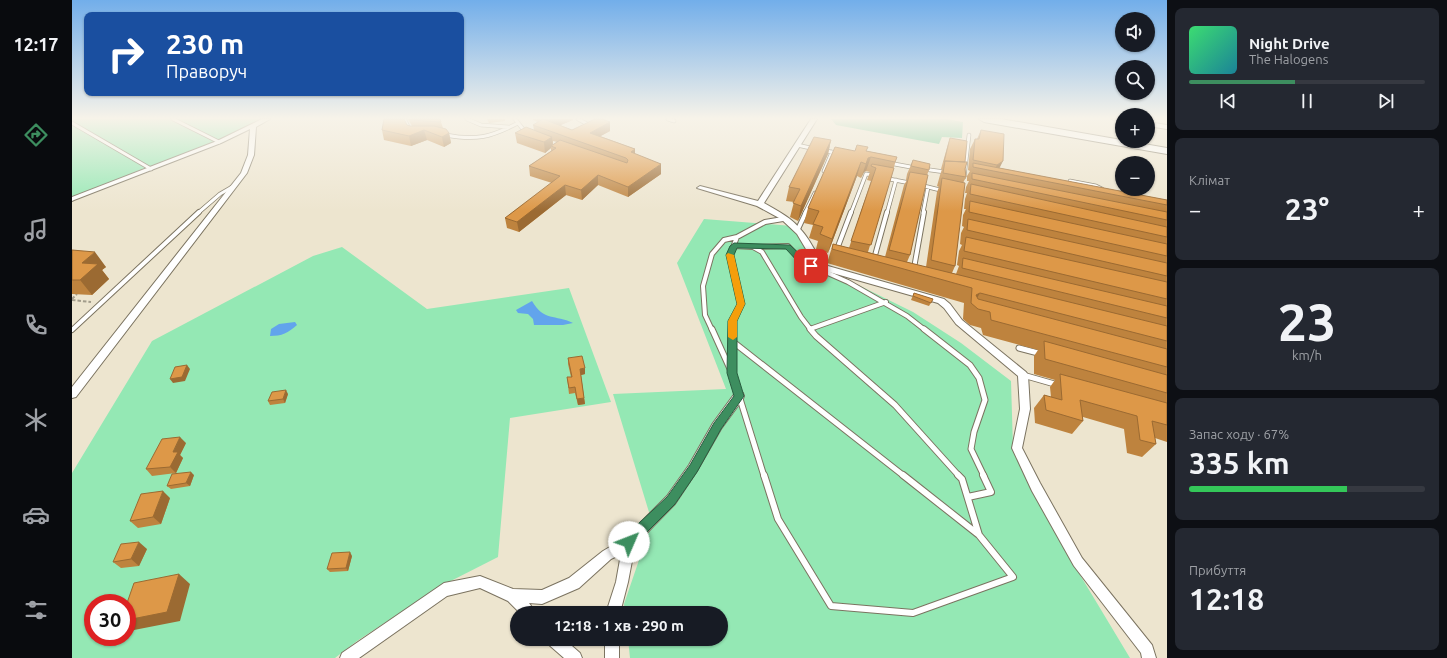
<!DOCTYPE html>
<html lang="uk">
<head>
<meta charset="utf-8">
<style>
  body { margin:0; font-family:Ubuntu,sans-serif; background:#242831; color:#f1f3f6; height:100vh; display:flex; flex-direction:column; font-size:15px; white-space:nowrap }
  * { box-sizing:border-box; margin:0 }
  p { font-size:13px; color:#9ea1a6 }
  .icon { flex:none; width:22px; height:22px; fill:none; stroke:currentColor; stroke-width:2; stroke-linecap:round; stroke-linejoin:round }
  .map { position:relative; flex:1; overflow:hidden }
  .side { display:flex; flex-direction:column; gap:8px; padding:8px; background:#0d0f14; width:280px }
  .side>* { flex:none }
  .top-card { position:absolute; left:12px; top:12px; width:380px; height:84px; border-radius:8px; box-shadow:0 1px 3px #0004; background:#1a4fa0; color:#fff; overflow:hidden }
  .tools { position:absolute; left:1043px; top:12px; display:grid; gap:8px }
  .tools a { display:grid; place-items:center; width:40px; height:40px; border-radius:50%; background:#171b24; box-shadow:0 1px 3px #0004; font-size:20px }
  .speed { position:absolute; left:12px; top:594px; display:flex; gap:8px; font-size:20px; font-weight:700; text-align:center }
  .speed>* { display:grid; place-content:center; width:52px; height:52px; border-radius:50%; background:#171b24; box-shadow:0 1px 3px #0004; line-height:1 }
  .speed .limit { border:6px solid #d22; background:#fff; color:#111 }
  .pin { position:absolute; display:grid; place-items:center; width:34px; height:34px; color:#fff; margin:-17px; border-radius:8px; box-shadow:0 2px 6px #0006 }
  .me { position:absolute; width:44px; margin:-22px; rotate:46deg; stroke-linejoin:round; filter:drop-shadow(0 0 3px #0008) }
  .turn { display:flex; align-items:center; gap:14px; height:84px; padding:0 16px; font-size:18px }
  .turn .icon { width:52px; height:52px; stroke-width:2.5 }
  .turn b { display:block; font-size:28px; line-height:34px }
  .big { font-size:30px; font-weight:700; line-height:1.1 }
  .side .widget { flex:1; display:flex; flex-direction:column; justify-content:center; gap:6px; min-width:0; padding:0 14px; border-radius:8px; background:#242831 }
  .side .dial { align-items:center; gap:0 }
  .dial b { font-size:52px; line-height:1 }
  .song { display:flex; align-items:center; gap:12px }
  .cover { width:48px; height:48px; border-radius:6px; background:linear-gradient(135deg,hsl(140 70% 55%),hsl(190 70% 35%)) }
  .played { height:4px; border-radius:2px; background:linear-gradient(90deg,#3d8e5f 45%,#363941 45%) }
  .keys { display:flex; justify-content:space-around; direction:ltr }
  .heat { display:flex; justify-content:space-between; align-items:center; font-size:22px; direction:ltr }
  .charge { height:6px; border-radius:3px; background:linear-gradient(90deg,#34c759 67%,#363941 0) }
  .trip { position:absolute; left:438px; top:606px; width:218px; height:40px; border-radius:20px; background:#171b24; box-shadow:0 1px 3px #0004; font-weight:700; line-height:40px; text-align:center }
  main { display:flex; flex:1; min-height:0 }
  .tab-bar { display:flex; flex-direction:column; width:72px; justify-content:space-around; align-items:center; background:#090b0e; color:#9ea1a6 }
  .tab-bar .icon { width:28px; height:28px }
  .tab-bar .active { color:#3d8e5f }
  .tab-bar b { font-size:18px; color:#f1f3f6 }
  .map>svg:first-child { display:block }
  .green { fill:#94e8b4; fill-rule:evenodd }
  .forest { fill:#60c389 }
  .water { fill:#62a4ec }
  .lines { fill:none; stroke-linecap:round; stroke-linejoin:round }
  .service-far3-casing { stroke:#7b7360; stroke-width:4.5 }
  .service-far2-casing { stroke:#7b7360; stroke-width:6 }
  .service-far1-casing { stroke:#7b7360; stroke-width:7 }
  .service-casing { stroke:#7b7360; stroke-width:8 }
  .minor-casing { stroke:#7b7360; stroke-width:2 }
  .trunk-casing { stroke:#7b7360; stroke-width:2 }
  .path { stroke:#a29c8b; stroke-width:2; stroke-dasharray:3.5 2; stroke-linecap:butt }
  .service-far3 { stroke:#fff; stroke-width:3 }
  .service-far2 { stroke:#fff; stroke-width:4 }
  .service-far1 { stroke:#fff; stroke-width:5 }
  .service { stroke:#fff; stroke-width:6 }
  .minor { fill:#fff; fill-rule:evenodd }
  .trunk { fill:#fff; fill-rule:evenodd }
  .wall { fill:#be833e; fill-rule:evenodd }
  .shaded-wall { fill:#9b6a32 }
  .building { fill:#dd9848; stroke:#9b6a32 }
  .route { fill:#3d8e5f; stroke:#285c3e }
  .slow { fill:#f59e0b }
</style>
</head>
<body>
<main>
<nav class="tab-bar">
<b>12:17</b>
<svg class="icon active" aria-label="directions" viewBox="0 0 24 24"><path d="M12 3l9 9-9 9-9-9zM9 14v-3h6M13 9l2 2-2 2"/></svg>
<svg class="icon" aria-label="music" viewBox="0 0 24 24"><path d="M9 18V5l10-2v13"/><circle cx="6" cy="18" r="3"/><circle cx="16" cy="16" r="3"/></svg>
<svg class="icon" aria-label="phone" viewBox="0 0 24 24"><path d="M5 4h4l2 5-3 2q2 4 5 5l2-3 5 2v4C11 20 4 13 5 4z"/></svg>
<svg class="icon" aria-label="climate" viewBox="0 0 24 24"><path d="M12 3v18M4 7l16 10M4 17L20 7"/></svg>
<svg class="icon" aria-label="car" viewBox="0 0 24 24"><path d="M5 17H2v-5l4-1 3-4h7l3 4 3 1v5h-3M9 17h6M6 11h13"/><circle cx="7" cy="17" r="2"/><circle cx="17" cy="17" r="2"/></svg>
<svg class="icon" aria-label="filters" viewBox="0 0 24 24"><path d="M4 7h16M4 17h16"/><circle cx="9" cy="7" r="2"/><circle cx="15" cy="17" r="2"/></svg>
</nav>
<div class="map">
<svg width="1095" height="658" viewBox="0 0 1095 658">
  <rect width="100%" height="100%" fill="#ede5cf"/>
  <!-- green -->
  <path class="green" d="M0,119H200L0,198Z
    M632,219L720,226L737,256L774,279L841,312L889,343L939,381L941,448L990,545L1058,658H558L556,639H649V613H553L552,604L580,522L541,394L654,389L605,263Z
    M270,247L355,309L497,288L539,402L438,418L426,557L369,586L285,641L263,658H0V473L80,341L241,256ZM21,603H55V637H21Z"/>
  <!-- forest -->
  <path class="forest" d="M759,119H875L891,122L890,138L870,137L867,144L764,125Z"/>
  <!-- water -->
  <path class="water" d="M460,301C472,322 483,314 501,323L491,325H462L461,319L456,314L446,313L444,310Z
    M223,322L225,325C216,333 210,336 198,336L199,329L207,324Z"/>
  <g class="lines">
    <!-- service-far3 casing -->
    <g class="service-far3-casing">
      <path id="service-far3" d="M101,119L147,142
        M395,119L409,125L436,127
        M443,119L454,133
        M506,119L517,125
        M596,119L602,121
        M333,120L338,131
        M0,123L79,169
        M374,135C404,141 419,137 446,123
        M725,145L743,149
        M751,150L767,154
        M817,163L844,168
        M851,169L873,172
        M752,171L760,152
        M892,177L897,135
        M812,178L838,183
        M998,181L1024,186L1030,189
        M848,185L872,191
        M126,213L148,194L160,187
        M733,213L743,193
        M779,213L794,174L801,175
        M815,213L824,180
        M851,213L856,187"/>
    </g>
    <!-- service-far2 casing -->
    <g class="service-far2-casing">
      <path id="service-far2" d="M726,229L734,212
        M662,246L681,247L690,252L729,317L739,330
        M681,247L716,246L731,262L776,282L835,316L853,330
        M765,249L779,212
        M802,259L815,212
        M842,268L852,212
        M738,329L814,302
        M0,330L127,212
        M640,330L633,315L631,286L640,254L652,240L665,237
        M661,330V321L669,304L658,255L665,237L693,222L711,219"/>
    </g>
    <!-- service-far1 casing -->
    <g class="service-far1-casing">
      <path id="service-far1" d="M640,329L659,371
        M738,329L744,336L823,405L887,476
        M852,329L898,365L907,378L913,400L902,432L899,449L912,476
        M660,341L832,476
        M660,341V373L692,476
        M660,341L661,329
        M947,348L970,354
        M951,375L986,385"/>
    </g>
    <!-- service casing -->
    <g class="service-casing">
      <path id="service" d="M692,475L706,519L759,606L841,613L941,577L907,535L831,475
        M886,475L890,479L907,535
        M896,497L919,492L911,475"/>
    </g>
    <!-- minor casing -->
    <g class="minor-casing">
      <path id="minor" d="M190,119H198L184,127L182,155L175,173L4,397L0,398V387L169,173L176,155L178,129L149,143L2,200L0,201V197L145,141Z
        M739,119H745L692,203C706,211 720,218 730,231C740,242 744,257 756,266L872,299L878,304L890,320L954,372L956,375L958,409L950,448L968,483L1010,558L1080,645L1084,658H1070L1069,653L1002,566L960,491L940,448L948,409L946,376L884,324L872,308L866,303L750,270L741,261L725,234L709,219L685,206L625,188L628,186L686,201Z
        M1040,119H1050V122L1041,120Z
        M1076,122L1095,125V129L1076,126Z
        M667,392L671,393L672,396L671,399L649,429L625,471L603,504L563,545L556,582L548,613H534L544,582L549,554L539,559L507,588L470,604L457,603L464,613H448L436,601L408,588L375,596L287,658H268L270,653L372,583L408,576L441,589L470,590L497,578L531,551L553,538L595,496L617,465L641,423L663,393Z
        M474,639H492L508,653L510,658H492L476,644Z
        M533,639H547V658H533Z"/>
    </g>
    <!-- trunk casing -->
    <g class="trunk-casing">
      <path id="trunk" d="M907,119H929L1095,148V154L912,122Z"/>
    </g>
    <!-- path -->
    <path class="path" d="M0,299L5,294
      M0,300L19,302"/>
    <!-- service-far3 -->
    <use href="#service-far3" class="service-far3"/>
    <!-- service-far2 -->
    <use href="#service-far2" class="service-far2"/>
    <!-- service-far1 -->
    <use href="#service-far1" class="service-far1"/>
    <!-- service -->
    <use href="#service" class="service"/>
    <!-- minor -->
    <use href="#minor" class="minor"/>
    <!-- trunk -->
    <use href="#trunk" class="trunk"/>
  </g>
  <!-- wall -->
  <path class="wall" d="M336,119H368L371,128L377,133L379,143L372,147L355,140L339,146L312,140L310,130L335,125L338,126H340Z
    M415,119H433V121L417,123Z
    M461,119H501V120L488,125L500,130L538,122V131L528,136L563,149V154L589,174L556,197L526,185L510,200L494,195L447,232L435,228L433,218L480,183L458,176L457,166L479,151V148L473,153L445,143L443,133L462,130L461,125L466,122L461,120ZM481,141L485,142L481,145Z
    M909,130L927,168L1095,200V442L1083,438L1084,444L1070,457L1055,453L1052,429L1011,417V421L1000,434L963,423L962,408L972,395L979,397L978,387L983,380L962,374V356L966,350L911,335L909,328L898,325L891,319L892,303L755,263L761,244L777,248L799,181L795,180L798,172L794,171L792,172L789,178L785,176L756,253L744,249L746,241L737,238L741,225L732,223L736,208L783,151H795L825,157L796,252L813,257L832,185L835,180H834L835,174L841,160L857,170L855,175L838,255L835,262L854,267L865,192L867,187L865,186L868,175L870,169H869L876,144L878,138L893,162L894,177L891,183L883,266L880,273L884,274L887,266L885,265L887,251L890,245L888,244L889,233L892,227L890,226L891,215L894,209H892L893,199L895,193H893L894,187L897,181H895V176L898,171L896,170L898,149L903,139H905Z
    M759,140L756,154L726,221L718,217L722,202L714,201L717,187Z
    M0,250L34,267L30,270L37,279L20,295L0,294Z
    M842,293L861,299L857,306L839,300Z
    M496,358L513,374L509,375L513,404L506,405L503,393L497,394L495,377H499L496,364Z
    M216,394L213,403L198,405L196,401Z
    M114,443L108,455L111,458L104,473L80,476L74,469Z
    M122,475L118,486L99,489L95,486Z
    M98,498L89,524L66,528L58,521Z
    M75,549L67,566L49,568L41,562Z
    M280,556L276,571L258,572L255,569Z"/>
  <!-- shaded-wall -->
  <path class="shaded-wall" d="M480,119H501V120L479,129L478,120Z
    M538,122V131L518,142V133Z
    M352,130L355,140L339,146L337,136Z
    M377,133L379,143L372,147L370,137Z
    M480,137L481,147L479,146V148L473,153L472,142Z
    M759,140L756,154L726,221L729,206Z
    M563,149V158L559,152Z
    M799,157L794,171L792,172L789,178L796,158Z
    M931,161L926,171H922L925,165Z
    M789,162L785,176L756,253L760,239Z
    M589,164V174L556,197V187Z
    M526,175V185L510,200L509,190Z
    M493,185L494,195L447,232L445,222Z
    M23,252L34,267L30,270L37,279L20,295L8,280L10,263Z
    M908,293L901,305L904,295Z
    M115,365L118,369L113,381L101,383L98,379Z
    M513,368V374L509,375L508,369Z
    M214,390L216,394L213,403L211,399Z
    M512,398L513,404L506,405L505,399Z
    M108,437L114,443L108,455L111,458L104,473L98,467L101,452Z
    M119,472L122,475L118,486L114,483Z
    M91,491L98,498L89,524L81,517Z
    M67,542L75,549L67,566L59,559Z
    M278,552L280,556L276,571L274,568Z
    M107,574L118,584L108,621L62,630L55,626V620Z"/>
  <!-- building -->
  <path class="building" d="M312,119H332L335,125L338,126H362L374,129L377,133L370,137L352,130L337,136L310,130Z
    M339,119H368L369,122L339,120Z
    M471,119L500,130L523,119H530L538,122L518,133L563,149L559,152L589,164L556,187L526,175L509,190L493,185L445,222L433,218L488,176L457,166L484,148L479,146L488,140L555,163L556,160L554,158L461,125Z
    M454,127L480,137L472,142L443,133Z
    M909,130L932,134L931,161L925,165L901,160L903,139H907Z
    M742,137L759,140L729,206L721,203L728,189L717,187Z
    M878,138L895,141L893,162L873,161V162H872Z
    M785,145L796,147L794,151L825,157L823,162L799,157L796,158L794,164L789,162L760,239L748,234L751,227L741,224L747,211L736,208L763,147L783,151Z
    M841,160L858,164L857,170L839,166Z
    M873,161L895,162L893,169L894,177L871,173Z
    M901,163L1095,200V205L901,167Z
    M800,164L822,168L799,245L779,241L804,168L799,166Z
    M838,172L856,175L838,255L817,250Z
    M900,173L1095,212V220L900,179Z
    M870,178L893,183L883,266L859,260Z
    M899,184L1095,227V237L898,194Z
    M898,201L1095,244V256L897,212Z
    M896,219L1095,263V276L895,230Z
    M894,237L1095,282V299L892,251Z
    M761,244L1095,326V341L908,293L904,295L906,299L1095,349V367L919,320L918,312L906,309L899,303L900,288L760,249Z
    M0,250L23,252L10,263L26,264L8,280H0Z
    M891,258L1095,306V318L890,268Z
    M842,293L861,299L859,303L841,296Z
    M972,341L1095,375V393L973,359Z
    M510,356L513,368L508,369L512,398L505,399L503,387L497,388L495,377H500L496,358Z
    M115,365L110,377L98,379L103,367Z
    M988,374L1095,403V425L1080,421L1084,444L1068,440L1065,416L1008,400L1011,421L974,410L972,395L990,400Z
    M214,390L211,399L196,401L200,392Z
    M108,437L101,452H106L98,467L74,469L90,439Z
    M119,472L114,483L95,486L100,474Z
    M91,491L81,517L58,521L69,494Z
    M67,542L59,559L41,562L49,544Z
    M278,552L274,568L255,569L260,553Z
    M107,574L95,612L55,620V603L62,583Z"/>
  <!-- sky -->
  <linearGradient id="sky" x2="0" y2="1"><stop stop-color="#72aeea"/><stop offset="0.56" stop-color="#f7f3e9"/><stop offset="1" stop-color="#f7f3e9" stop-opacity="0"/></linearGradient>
  <rect width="1095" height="211" fill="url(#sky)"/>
  <!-- route -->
  <path class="route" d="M662,243L718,245L734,260L743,266L739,268L728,264L714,249L665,248L662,255L673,304L665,321V373L672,396L649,429L625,472L603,504L561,546L557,547L552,546L551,542L552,537L595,497L618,465L642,423L662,396L655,373L656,321L665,304L654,255L658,246Z"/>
  <!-- slow -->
  <path class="slow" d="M656,253L662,255L673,304L665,321V337L661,340L656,337V321L665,304L654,255Z"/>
</svg>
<div class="tools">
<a><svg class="icon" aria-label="sound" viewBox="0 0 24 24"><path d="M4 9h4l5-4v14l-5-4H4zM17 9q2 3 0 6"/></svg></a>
<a><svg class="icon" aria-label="search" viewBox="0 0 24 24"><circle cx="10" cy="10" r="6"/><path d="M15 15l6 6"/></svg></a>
<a>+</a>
<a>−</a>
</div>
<div class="speed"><div class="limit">30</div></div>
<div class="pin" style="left:739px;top:266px;background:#d93025"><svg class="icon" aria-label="arrive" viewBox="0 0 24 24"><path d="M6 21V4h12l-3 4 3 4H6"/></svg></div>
<svg class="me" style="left:557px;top:542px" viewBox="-20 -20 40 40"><circle r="19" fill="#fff"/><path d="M0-13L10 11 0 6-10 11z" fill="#3d8e5f"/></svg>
<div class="trip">12:18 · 1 хв · 290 m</div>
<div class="top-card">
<div class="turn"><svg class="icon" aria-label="right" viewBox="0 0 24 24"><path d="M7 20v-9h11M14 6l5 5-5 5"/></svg><div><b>230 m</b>Праворуч</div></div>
</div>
</div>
<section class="side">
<div class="widget">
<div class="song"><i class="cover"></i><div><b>Night Drive</b><p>The Halogens</p></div></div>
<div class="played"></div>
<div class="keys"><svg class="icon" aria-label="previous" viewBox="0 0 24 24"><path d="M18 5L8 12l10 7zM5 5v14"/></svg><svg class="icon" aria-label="pause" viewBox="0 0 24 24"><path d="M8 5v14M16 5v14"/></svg><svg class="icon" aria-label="next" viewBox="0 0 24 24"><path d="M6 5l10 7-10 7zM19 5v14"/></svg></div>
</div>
<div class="widget"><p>Клімат</p>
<div class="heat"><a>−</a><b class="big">23°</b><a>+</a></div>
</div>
<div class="widget dial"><b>23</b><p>km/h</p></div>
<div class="widget"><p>Запас ходу · 67%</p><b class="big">335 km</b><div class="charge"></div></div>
<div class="widget"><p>Прибуття</p><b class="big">12:18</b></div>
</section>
</main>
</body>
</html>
